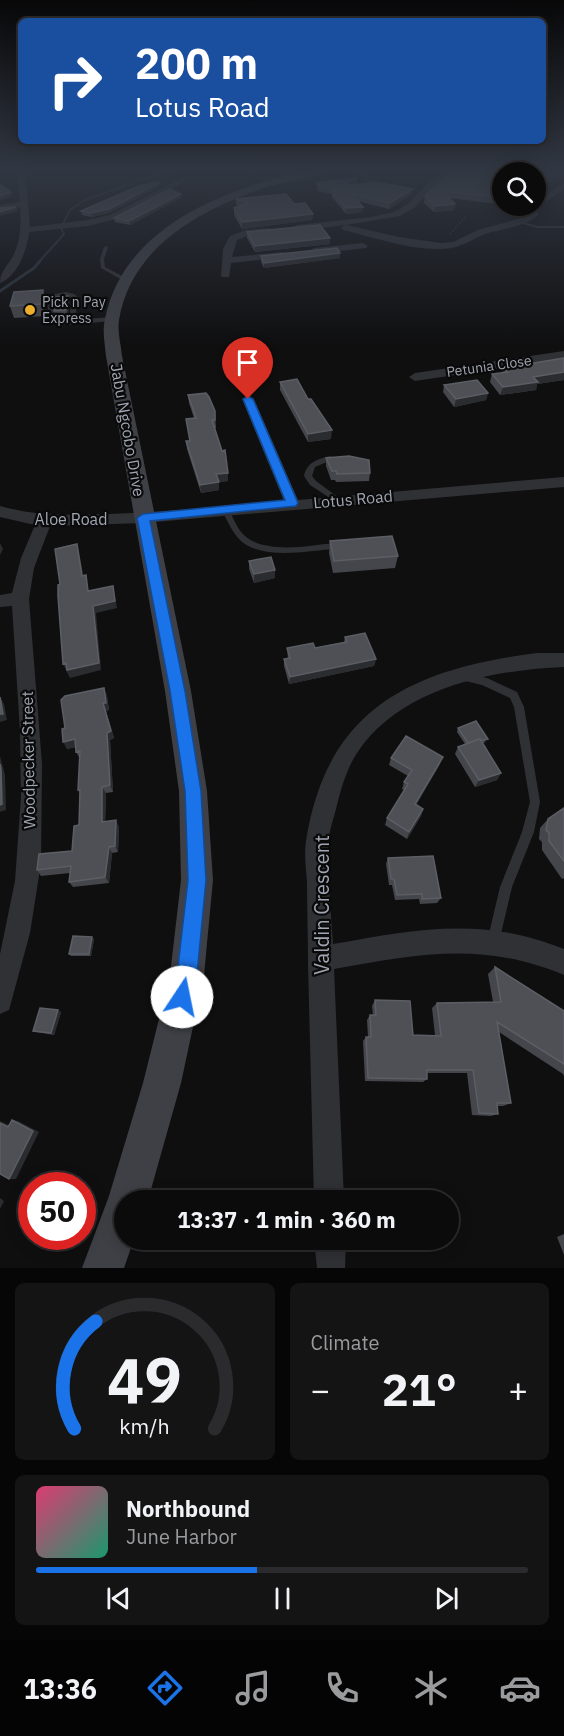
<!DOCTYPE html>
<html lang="en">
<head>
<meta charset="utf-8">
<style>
  body { margin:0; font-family:"IBM Plex Sans",sans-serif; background:#141415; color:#f1f3f6; height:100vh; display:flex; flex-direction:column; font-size:22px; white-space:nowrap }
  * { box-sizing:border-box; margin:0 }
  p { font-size:20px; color:#9a9b9d }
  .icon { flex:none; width:33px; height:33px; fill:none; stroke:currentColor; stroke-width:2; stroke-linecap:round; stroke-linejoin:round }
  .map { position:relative; height:1268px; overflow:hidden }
  .details { display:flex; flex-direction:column; gap:15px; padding:15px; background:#060607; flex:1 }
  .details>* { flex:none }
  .guide { position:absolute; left:18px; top:18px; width:528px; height:126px; border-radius:9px; box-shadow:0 3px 15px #0003,0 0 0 2px #2b2b2d; background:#1a4fa0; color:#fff; overflow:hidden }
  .buttons { position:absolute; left:492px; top:162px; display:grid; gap:12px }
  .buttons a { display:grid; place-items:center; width:54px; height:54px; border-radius:50%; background:#0b0b0c; box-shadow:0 3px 15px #0003,0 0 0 2px #2b2b2d; font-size:30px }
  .speed { position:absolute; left:18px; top:1172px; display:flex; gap:12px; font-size:30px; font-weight:700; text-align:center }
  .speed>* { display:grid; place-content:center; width:78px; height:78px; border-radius:50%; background:#0b0b0c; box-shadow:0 3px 15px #0003,0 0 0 2px #2b2b2d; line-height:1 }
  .speed .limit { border:9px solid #d22; background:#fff; color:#111 }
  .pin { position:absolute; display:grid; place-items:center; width:51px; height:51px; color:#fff; margin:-62px -26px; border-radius:50% 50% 50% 0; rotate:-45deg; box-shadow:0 0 6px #0007 }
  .pin .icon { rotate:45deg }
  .me { position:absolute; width:66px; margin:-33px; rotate:11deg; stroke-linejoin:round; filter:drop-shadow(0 0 4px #0008) }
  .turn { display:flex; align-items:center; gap:21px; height:126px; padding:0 18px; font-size:27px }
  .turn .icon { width:78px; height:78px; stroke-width:2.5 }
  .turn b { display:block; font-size:42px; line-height:51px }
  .big { font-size:45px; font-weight:700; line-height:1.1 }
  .details .tile { flex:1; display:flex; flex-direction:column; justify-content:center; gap:9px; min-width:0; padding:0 21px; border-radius:9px; background:#141415 }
  .details .dial { align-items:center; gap:0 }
  .dial svg { height:156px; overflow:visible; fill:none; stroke:#2b2b2d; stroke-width:7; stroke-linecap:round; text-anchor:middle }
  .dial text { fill:#f1f3f6; stroke:none }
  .song { display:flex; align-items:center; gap:18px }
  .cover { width:72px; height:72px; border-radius:9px; background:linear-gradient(135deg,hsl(340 70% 55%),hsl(160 70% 35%)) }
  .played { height:6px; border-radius:3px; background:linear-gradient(90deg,#1a73e8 45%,#2b2b2d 45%) }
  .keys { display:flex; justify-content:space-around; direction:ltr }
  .heat { display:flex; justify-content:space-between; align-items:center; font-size:33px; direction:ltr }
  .details .tiles { flex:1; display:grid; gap:15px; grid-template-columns:1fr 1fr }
  .tile:last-child { grid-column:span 2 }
  .trip { position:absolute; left:114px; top:1190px; width:345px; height:60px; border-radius:30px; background:#0b0b0c; box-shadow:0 3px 15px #0003,0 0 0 2px #2b2b2d; font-weight:700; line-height:60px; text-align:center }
  .menu { display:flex; height:96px; justify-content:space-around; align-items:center; background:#040405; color:#9a9b9d }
  .menu .icon { width:42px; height:42px }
  .menu .active { color:#1a73e8 }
  .menu b { font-size:27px; color:#f1f3f6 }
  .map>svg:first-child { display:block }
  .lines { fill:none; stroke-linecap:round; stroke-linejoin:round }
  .stream-far1 { stroke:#293138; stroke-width:2 }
  .stream { stroke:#293138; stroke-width:3 }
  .path { stroke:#36373c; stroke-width:1.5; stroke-dasharray:1.5 2; stroke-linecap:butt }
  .service { fill:#303135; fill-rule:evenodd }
  .minor { fill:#303135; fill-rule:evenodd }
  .secondary { fill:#3e4045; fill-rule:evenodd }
  .wall { fill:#45464b }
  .shaded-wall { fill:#2b2c2f }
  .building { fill:#4f5056; stroke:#5b5e64; stroke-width:1.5 }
  .route { fill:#1a73e8; stroke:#114b97; stroke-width:1.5 }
  .poi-dot { fill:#ecaf2b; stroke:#0a0a0b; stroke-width:2 }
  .labels { text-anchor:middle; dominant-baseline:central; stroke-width:4.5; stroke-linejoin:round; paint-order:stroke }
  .far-poi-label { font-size:14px; fill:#a0a5b1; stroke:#0a0a0b; text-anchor:start }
  .far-street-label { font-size:14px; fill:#a0a5b1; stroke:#0a0a0b }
  .street-label { font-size:16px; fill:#a0a5b1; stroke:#0a0a0b }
  .near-street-label { font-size:20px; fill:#a0a5b1; stroke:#0a0a0b }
</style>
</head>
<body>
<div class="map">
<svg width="564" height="1268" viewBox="0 0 564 1268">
  <rect width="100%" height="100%" fill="#0f0f10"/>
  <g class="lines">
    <!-- stream-far1 -->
    <path class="stream-far1" d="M64,222L70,210L85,200L172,169
      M38,263L64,234L61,228"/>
    <!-- stream -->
    <path class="stream" d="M0,291L34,268L40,261"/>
    <!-- path -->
    <path class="path" d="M450,234L466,216"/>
    <!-- service -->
    <path class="service" d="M368,169H373L362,173L368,176L371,185L359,188V186L367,184L365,178L357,173Z
      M521,221L537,226H564V228H537L519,223Z
      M106,246L108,247L104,259L105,267L128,279V281H124L101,268L100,259L104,247Z
      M66,292L74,294L78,297L75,320L112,317L115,319L112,321L65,325L53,322L47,317L49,299L55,294ZM63,295L72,298L69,320L62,322L53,317L55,299Z
      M330,456L334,458L332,460L315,467L312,476L316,481L339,498L340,500L336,502L310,485L304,476C307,462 318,459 330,456Z
      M225,507L228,508C233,517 237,529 245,536C265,554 309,546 333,543L337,546L333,549C307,551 258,561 238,538C231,530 227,519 221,510Z
      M464,673L487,678L517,692L524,707L540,802L534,832L512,887L499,942L497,946L493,948L489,946L487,942L500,887L522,832L530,802L514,707L510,698L482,685L461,680L459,677L461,674Z"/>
    <!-- minor -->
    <path class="minor" d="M25,169L30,227L88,220L110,215L181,178L188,180L116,219L88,226L29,232C27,250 18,276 0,283C0,270 9,265 14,254C21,239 21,223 20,207L0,211V205L20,202L17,173L0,174V170Z
      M453,169H462L435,186L414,208L400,216L346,225L399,237L441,243L453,242L478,230L525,217L530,214V206H536V201L564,183V189L538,207V215C526,226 507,228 491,232C477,236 466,245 452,248C418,253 376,238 343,230L341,228L345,225L297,231L292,228L297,225L371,217L394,212L408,204L429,182Z
      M269,228L274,231L272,233L247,236L237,240L232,257L283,252L288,255L286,257L231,263L229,277H221L223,249L230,236L246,230Z
      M363,243L368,246L366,248L314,254L309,251L314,248Z
      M564,351V359L415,381L409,377L415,373Z
      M248,395L254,399L298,500L564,477V487L143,523L50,526L34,568L29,599L42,764L41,863L30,933L9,1010L0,1014V954L15,881L21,797L20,731L12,606L0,607V595L12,593L21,558L35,525L0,517V506C41,517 67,515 109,514C167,512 226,506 284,501L242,399Z
      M537,653H564V667C491,670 400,688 357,753C346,770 341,789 336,809C333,820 329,832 328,844C327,877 331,911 333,944C417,929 482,916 564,949V975C483,941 418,954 334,969L344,1200H314C312,1121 310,1043 308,964C308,937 307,909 307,882C306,869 304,854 306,841C327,707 413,669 537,653Z
      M314,1239H346L345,1268H317Z"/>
    <!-- secondary -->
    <path class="secondary" d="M312,169H329C319,177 279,183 264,188C200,210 131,247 119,320C117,332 121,344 122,356L191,691L207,791L213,880L204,975L181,1083L148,1200H124V1239H134L124,1268H82L109,1196L143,1083L170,975L181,880L179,791L165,691L106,356C105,344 102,331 105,319C124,224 229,188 312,169Z"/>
  </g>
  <!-- wall -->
  <path class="wall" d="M459,169H564L498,204L449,198L455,204L454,210L434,212L424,203L425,196Z
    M317,183L357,184L350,186L412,194L389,209L358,201L363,207L362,212L346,214L332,197V194L317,191Z
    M159,187L109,213L92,217L82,215L81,211Z
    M182,197L130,225L115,222L114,218Z
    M236,199L294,204L313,214L312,220L242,229L234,215V208L239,206L236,205Z
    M247,232L330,244L255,252L247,238Z
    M261,256L340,258L264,268L261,262Z
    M43,290L46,301L45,316L14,318L10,306Z
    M68,296L69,300L68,314L55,315L54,311Z
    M503,368L564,380L537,384L536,390L500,395L490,382L492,374L502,373Z
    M280,382L308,399L331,439L308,442L280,390Z
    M444,385L488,393L486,400L454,407L443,392Z
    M188,395L215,411L216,428H214L228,481L219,482V490L201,493L187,449L186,441H190L194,418L189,403Z
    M326,458L370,473L369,481L336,482L335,480H331L326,466Z
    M330,541L398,556L395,568L333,573L329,553Z
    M249,561L275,578L254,583L249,569Z
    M345,637L376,659L374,666L289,684L284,666V659H288L287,648H315L344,642Z
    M104,688L107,696L109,710L106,711L114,738L110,740L113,792L106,793L105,822L119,827L118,852L112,853L109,883L73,887L69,882L70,873L41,876L37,870L72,851L79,825L80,794L78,790L80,759L76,752V747L67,749L65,728Z
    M458,728L486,742L483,743L501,773L497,780L475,787L455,754L458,747L465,744L457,732Z
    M391,758L440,764L416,805L423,809L421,816L407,839L385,825L387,818L404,790L402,789L404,782L408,776L389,765Z
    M564,808V878L562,879L542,850V842L539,839L540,828L548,819Z
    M388,858L441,898L437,903L420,904L419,899L395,900L392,885H389L386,864Z
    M94,939L91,956H71L69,954Z
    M495,967L564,1011V1076L563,1074L499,1032L511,1103L503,1106H497L498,1114L491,1116L472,1115L467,1073H427V1079L423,1082L365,1081L363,1041L366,1037H368L367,1020L370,1015H373L372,1006L375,1000L413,1035H435L432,1008L437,1003L493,1002L488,974Z
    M61,1012L54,1035L36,1032L33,1031Z
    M564,1234V1255L557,1237Z"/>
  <!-- shaded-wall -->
  <path class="shaded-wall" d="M564,171V176L536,188V182Z
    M357,178V184L347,187L348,181Z
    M159,183V187L109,213L92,217L91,213Z
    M413,189L412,194L389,209L390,203Z
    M11,192L12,196L0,201V196Z
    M181,194L182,197L130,225L129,221Z
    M502,196V202L498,204L499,197Z
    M455,204L454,210L434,212L435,206Z
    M16,207L18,211L0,216V212Z
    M363,207L362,212L346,214V208Z
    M313,214L312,220L242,229V222Z
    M330,238V244L255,252V246Z
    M340,253V258L264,268V263Z
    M43,290L46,301L45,316L42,304Z
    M68,296L69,300L68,314L66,310Z
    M564,372V380L537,384L536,390L500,395L503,387L533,377Z
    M488,393L486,400L454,407L456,399Z
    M332,430L331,439L308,442V434Z
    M228,473V481L219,482V490L201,493L200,485L216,474Z
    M0,543L3,549L0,555Z
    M77,544L79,552L85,584L82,576Z
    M275,570V578L254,583V574Z
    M113,586L117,608L96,613L101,670L70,678L63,664L93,606Z
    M376,659L374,666L289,684L290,677Z
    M104,688L107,696L109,710L106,711L114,738L110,740L113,792L110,785L103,703Z
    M0,697L4,704L7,720L0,722Z
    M75,739L79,746L67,749L63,742Z
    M0,756L5,775L6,810L0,812Z
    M443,757L440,764L412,811L415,804Z
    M501,773L497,780L475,787L479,780Z
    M102,787L106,793L105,829L102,822Z
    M423,809L421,816L407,839L409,832Z
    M116,820L119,827L118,852L115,846Z
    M109,847L112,853L109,883L105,877Z
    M92,937L94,939L91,956L89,954Z
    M58,1010L61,1012L54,1035L51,1033Z
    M12,1120L18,1121L39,1132L16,1179H9Z
    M0,1121L15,1128L8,1127L0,1123Z
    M0,1198L4,1201L0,1209Z"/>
  <!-- building -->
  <path class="building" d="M459,169H564V171L536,182V172H502V196L499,197L442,191L455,204L435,206L425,196L442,180Z
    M357,178L348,181V186L375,182L413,189L390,203L351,193L363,207L346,208L332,192L341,191L317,185V183Z
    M155,182L159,183L109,209L91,213L81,211L139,186Z
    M0,184L11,192L0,196Z
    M170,189L181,194L129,221L114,218Z
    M286,194L294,204L305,203L313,214L242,222L234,208L248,203L236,199Z
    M16,207L0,212V208Z
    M320,225L330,238L255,246L247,232Z
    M337,248L340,253L264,263L261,256Z
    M43,290L42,304L10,306L14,292Z
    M68,296L66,310L54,311L56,297Z
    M564,358V372L533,377L538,382L503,387L492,374L508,372L503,368Z
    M297,379L308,399H311L332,430L308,434L280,382Z
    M477,380L488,393L456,399L444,385Z
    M206,393L209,397L215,411V420H212L222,451L225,450L228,473L216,474L219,482L200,485L186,441H190L186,419L196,418L188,395Z
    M349,456L369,460L370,473L337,474L336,471H332L326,458Z
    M392,536L398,556L334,561L330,541Z
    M77,544L82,576L86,575L88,591L113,586L115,601L93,606L99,663L67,670L66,663L63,664L58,596V585L60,584L55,549Z
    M271,557L275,570L254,574L249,561Z
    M365,633L376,659L290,677L284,659L290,658L287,648L313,643L315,648L347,642L345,637Z
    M104,688L106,703H103L111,731L107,733L110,785L102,787V822L116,820L115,846L109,847L105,877L69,882L71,866L37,870L39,854L72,851L74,826L79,825L80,790H78L80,751L76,752L75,739L63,742L62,729L65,728L61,700L65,696Z
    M0,697L3,714H0Z
    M476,721L488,739L481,741L480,739L468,743L458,728Z
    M406,736L443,757L415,804L423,809L409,832L387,818L408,784L404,782L412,770L391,758Z
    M480,739L501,773L479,780L458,747Z
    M0,764L1,769L2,804L0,805Z
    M564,808V861L549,841V833L546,830L548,819Z
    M433,856L441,898L422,899V894L397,895L394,879H391L388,858Z
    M73,936L92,937L89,954H69Z
    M495,967L564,1011V1064L497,1022L511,1103H497L498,1114L479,1113L473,1070H427V1079L368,1078L366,1037H371L370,1015H376L375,1000L410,1001L413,1035L441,1036L437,1003L501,1002Z
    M40,1008L58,1010L51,1033L33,1031Z
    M12,1120L33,1131L9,1179L0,1174V1123L8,1127Z"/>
  <!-- sky -->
  <linearGradient id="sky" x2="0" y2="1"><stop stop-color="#080809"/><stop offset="0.49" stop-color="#313742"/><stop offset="1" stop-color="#313742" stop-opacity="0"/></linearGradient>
  <rect width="564" height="346" fill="url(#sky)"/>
  <!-- route -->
  <path class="route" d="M248,396L253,399L298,503L296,506L150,521L185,691L201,791L206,880L197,975L189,1004L182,1007L175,1004L172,997L177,975L188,880L185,791L170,691L137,518L143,514L285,500L243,399Z"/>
  <!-- markers -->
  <circle class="poi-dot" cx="30" cy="310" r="6"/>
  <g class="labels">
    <!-- far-poi labels -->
    <g class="far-poi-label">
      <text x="42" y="302">Pick n Pay<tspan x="42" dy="16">Express</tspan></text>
    </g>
    <!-- far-street labels -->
    <g class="far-street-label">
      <text transform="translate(489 366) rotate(-8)">Petunia Close</text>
    </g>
    <!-- street labels -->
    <g class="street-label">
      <text transform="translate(128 430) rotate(80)">Jabu Ngcobo Drive</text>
      <text transform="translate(353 499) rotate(-5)">Lotus Road</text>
      <text x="71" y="519">Aloe Road</text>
      <text transform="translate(28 760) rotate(-91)">Woodpecker Street</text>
    </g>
    <!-- near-street labels -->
    <g class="near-street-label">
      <text transform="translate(321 905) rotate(-90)">Valdin Crescent</text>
    </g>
  </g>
</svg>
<div class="buttons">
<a><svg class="icon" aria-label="search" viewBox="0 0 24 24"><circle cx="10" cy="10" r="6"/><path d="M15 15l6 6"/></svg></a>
</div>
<div class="speed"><div class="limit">50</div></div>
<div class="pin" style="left:248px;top:399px;background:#d93025"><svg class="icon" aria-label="arrive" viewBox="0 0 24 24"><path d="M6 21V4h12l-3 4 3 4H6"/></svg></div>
<svg class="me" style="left:182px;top:997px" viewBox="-20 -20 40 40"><circle r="19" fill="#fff"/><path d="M0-13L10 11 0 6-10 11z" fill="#1a73e8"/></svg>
<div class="trip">13:37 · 1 min · 360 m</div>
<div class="guide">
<div class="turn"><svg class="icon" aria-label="right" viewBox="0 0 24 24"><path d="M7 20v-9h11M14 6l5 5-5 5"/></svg><div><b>200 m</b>Lotus Road</div></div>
</div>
</div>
<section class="details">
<div class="tiles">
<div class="tile dial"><svg viewBox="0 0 100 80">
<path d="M14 69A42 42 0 1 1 86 69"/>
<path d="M14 69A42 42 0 0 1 25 14" stroke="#1a73e8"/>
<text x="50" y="56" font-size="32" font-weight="700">49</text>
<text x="50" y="72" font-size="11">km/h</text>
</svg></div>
<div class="tile"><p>Climate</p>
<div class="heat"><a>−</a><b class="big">21°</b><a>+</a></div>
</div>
<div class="tile">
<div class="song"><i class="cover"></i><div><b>Northbound</b><p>June Harbor</p></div></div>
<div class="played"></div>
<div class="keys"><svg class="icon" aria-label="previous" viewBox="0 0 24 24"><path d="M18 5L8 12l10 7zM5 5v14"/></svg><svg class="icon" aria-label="pause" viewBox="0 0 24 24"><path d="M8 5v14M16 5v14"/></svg><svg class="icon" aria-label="next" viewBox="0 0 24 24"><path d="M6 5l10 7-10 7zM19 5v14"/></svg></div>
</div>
</div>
</section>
<nav class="menu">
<b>13:36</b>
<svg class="icon active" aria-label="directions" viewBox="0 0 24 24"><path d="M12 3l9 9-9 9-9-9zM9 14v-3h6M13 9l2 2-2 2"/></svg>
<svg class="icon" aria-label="music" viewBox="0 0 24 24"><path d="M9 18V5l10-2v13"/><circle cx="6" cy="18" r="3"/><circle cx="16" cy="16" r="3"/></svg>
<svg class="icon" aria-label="phone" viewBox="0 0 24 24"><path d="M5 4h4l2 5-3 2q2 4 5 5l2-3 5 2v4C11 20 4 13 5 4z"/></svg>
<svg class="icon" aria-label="climate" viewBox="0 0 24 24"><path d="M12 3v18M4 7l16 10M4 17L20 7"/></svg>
<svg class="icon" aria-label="car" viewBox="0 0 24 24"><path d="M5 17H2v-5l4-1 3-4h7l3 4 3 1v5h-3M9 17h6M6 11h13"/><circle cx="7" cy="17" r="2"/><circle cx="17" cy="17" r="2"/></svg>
</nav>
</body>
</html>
